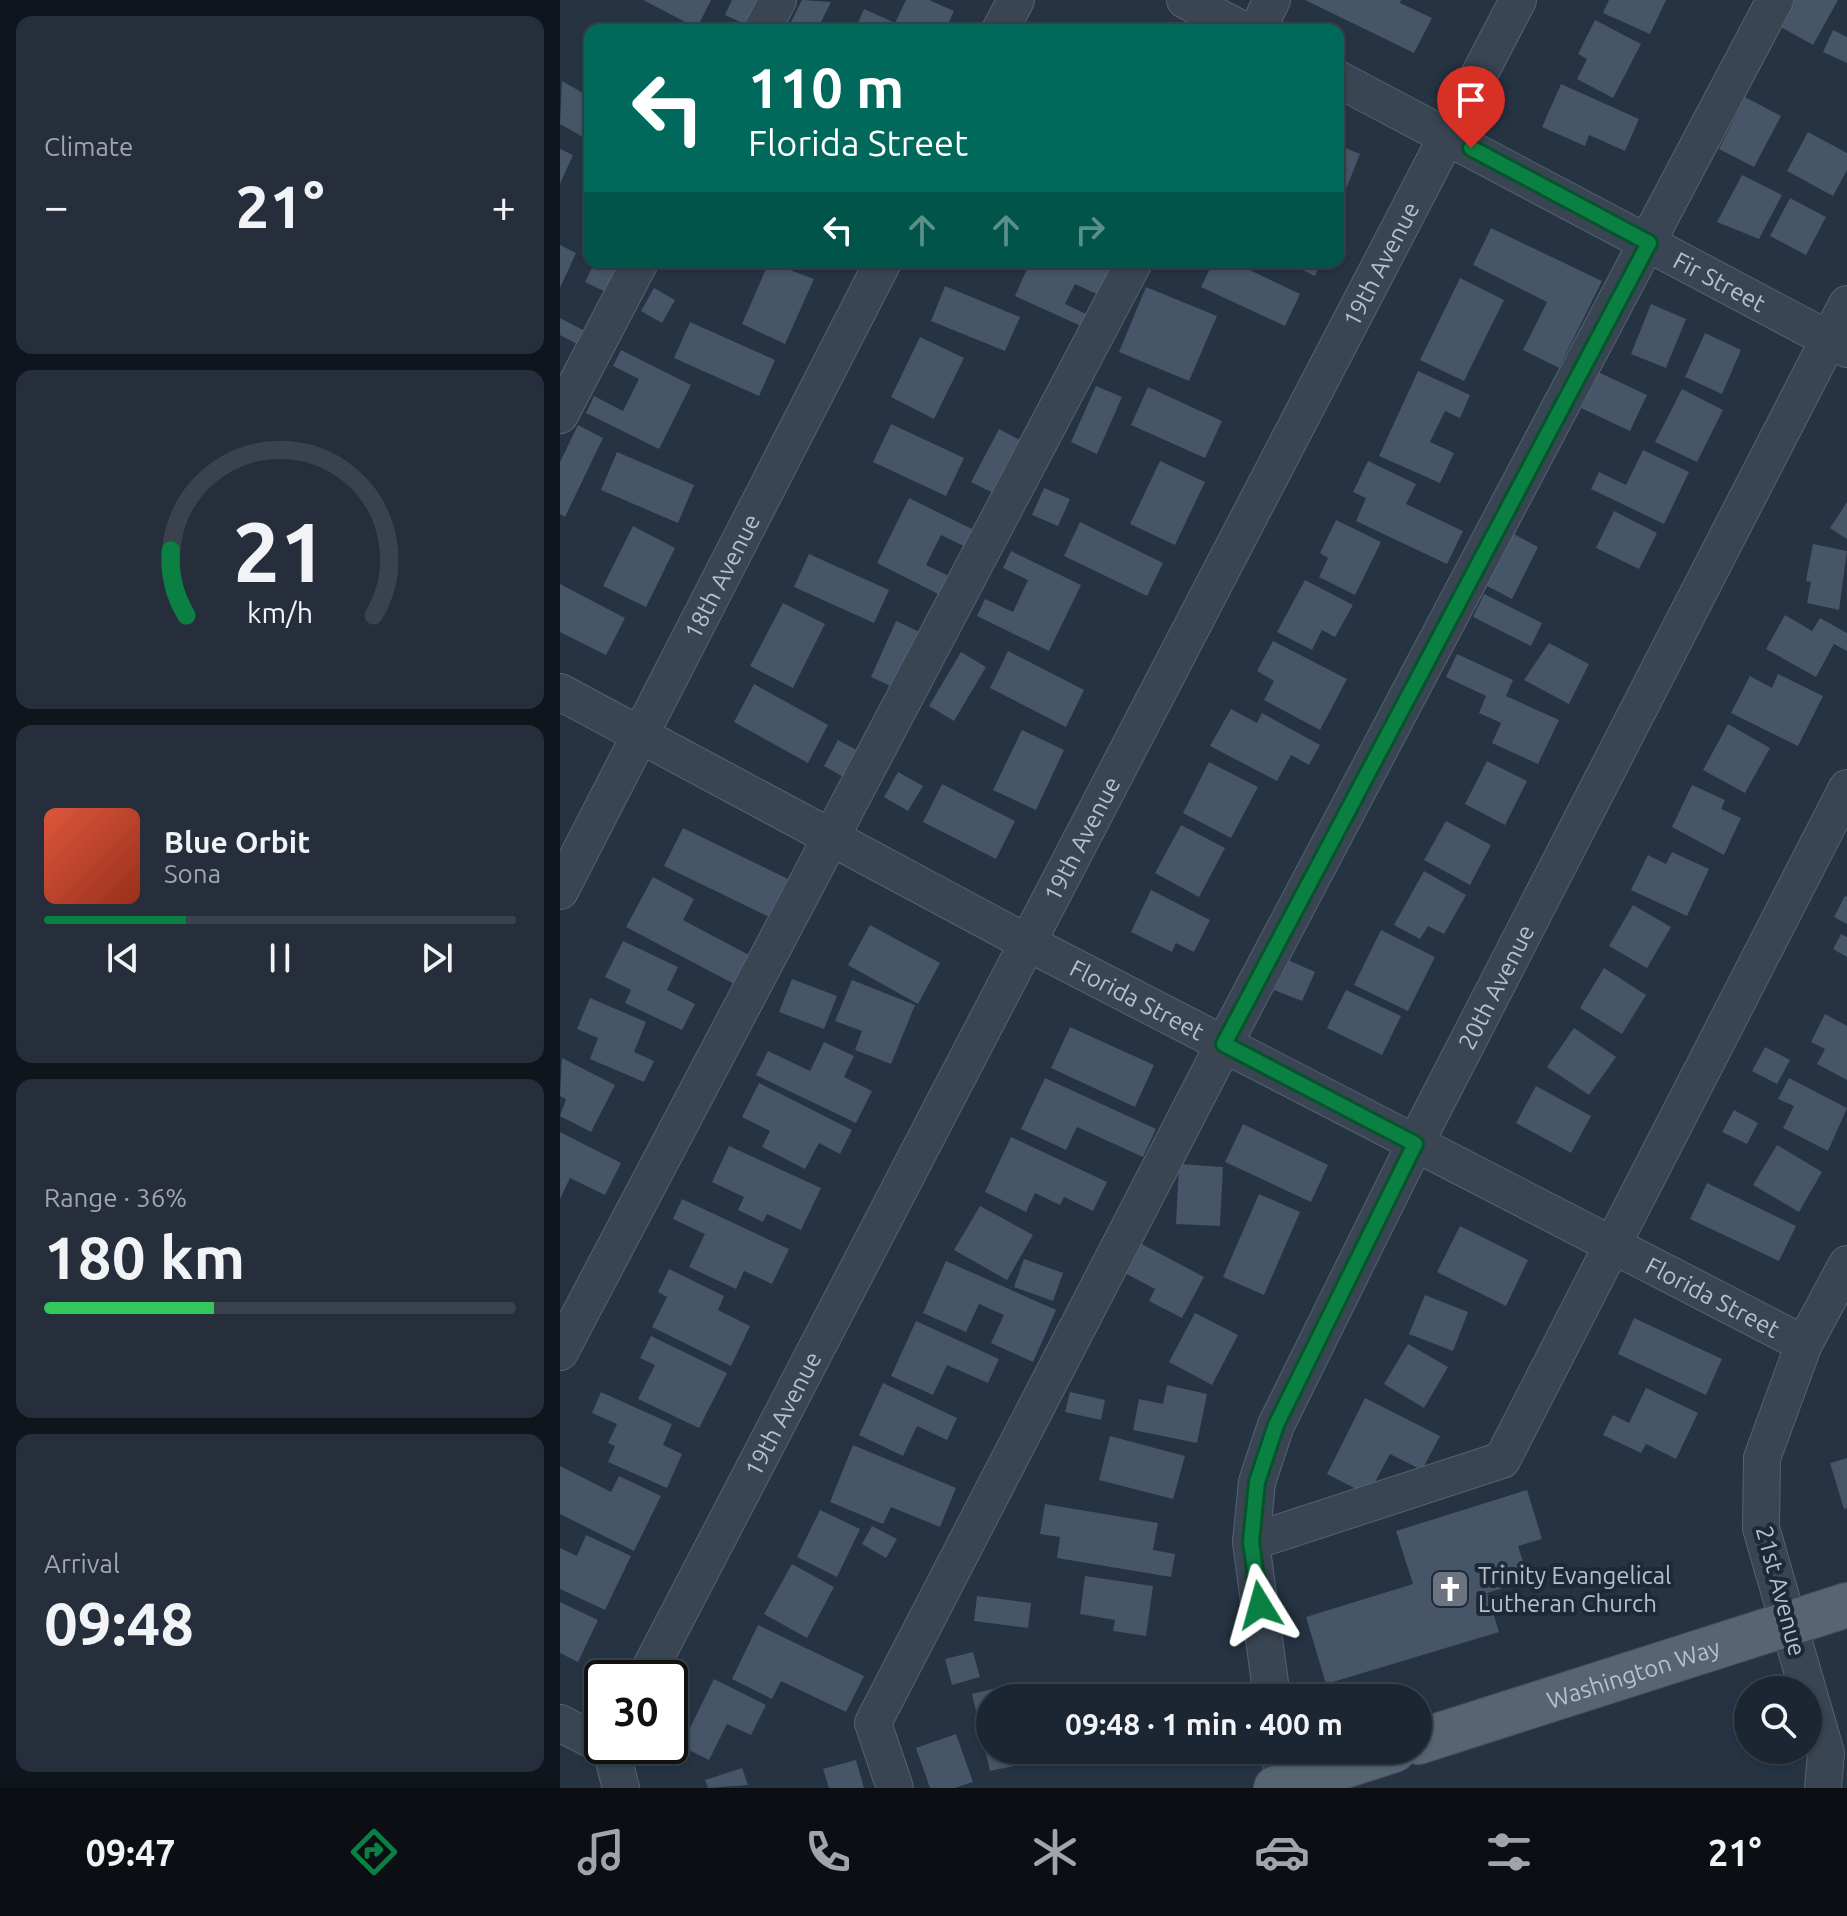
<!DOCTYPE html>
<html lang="en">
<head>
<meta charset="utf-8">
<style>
  body { margin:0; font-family:Ubuntu,sans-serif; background:#252e3a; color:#f1f3f6; height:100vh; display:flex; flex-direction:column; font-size:30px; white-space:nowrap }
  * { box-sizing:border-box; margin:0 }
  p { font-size:26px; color:#a0a5ac }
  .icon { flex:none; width:44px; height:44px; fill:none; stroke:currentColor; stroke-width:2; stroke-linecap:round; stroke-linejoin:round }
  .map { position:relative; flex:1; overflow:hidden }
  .details { display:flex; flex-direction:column; gap:16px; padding:16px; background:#0f151c; width:560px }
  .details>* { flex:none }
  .top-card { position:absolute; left:24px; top:24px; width:760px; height:244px; border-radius:16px; box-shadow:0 2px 6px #0004,0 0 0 2px #3a434d; background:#00695c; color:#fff; overflow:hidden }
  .tools { position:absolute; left:1174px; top:1676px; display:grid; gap:16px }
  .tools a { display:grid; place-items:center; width:88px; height:88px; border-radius:50%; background:#1c2632; box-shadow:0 2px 6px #0004,0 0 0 2px #3a434d; font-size:40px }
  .speed { position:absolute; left:24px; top:1660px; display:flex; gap:16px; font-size:40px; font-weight:700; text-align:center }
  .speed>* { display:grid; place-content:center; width:104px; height:104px; border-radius:50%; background:#1c2632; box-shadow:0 2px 6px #0004,0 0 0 2px #3a434d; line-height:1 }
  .speed .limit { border:4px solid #111; border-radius:12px; background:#fff; color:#111 }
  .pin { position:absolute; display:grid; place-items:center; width:68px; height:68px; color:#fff; margin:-82px -34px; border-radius:50% 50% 50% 0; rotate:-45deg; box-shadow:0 0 8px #0007 }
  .pin .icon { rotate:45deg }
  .me { position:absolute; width:88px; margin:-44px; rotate:352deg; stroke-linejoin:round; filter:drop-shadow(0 0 6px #0008) }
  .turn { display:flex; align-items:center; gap:28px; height:168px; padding:0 32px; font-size:36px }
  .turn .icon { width:104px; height:104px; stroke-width:2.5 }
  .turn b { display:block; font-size:56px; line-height:68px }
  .lanes { display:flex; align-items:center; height:76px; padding:0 32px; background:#0003; justify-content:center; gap:40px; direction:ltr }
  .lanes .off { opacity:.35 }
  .big { font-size:60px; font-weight:600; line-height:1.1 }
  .details .widget { flex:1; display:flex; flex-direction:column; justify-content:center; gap:12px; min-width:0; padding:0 28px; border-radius:16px; background:#252e3a }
  .details .dial { align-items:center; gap:0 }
  .dial svg { height:208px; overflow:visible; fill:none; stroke:#3a434d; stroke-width:7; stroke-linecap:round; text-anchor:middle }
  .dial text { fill:#f1f3f6; stroke:none }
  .song { display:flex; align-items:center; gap:24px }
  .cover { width:96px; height:96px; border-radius:12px; background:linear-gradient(135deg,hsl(10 70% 55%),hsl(10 70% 35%)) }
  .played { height:8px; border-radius:4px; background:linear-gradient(90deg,#0b8043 30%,#3a434d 30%) }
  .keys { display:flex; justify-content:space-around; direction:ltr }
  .heat { display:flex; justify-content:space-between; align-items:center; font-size:44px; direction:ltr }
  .charge { height:12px; border-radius:6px; background:linear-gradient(90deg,#34c759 36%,#3a434d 0) }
  .trip { position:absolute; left:416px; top:1684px; width:456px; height:80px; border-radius:40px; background:#1c2632; box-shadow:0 2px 6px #0004,0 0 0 2px #3a434d; font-weight:600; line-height:80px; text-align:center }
  .tab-bar { display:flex; height:128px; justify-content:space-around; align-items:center; background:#0b0f14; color:#a0a5ac }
  .tab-bar .icon { width:56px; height:56px }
  .tab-bar .active { color:#0b8043 }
  .tab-bar b { font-size:36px; color:#f1f3f6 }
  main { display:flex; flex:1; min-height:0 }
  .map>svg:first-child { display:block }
  .building { fill:#465567 }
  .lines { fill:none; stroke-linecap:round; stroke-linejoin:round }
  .minor-casing { stroke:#576270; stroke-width:38 }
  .major-casing { stroke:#46505f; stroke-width:46 }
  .minor { stroke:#394552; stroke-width:36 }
  .major { stroke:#576472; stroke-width:44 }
  .route-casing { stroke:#07532c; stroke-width:20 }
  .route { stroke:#0b8043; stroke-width:14 }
  .labels { text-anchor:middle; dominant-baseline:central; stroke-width:8; stroke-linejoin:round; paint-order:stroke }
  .street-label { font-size:24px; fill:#b6c0cc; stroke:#1e2938 }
  .poi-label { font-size:24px; fill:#b6c0cc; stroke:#1e2938; text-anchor:start }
</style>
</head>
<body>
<main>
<section class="details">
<div class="widget"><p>Climate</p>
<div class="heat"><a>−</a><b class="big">21°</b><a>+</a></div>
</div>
<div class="widget dial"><svg viewBox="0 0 100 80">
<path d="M14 69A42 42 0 1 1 86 69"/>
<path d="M14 69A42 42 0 0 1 8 44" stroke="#0b8043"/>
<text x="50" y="56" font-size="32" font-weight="700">21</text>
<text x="50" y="72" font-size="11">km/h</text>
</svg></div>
<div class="widget">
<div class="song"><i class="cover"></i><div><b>Blue Orbit</b><p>Sona</p></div></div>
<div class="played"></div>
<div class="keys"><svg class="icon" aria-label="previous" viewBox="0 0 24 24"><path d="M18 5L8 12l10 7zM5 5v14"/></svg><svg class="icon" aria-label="pause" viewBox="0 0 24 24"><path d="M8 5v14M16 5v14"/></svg><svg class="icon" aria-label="next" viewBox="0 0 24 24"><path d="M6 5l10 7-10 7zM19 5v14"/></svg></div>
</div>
<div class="widget"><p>Range · 36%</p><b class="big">180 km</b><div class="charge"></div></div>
<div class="widget"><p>Arrival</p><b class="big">09:48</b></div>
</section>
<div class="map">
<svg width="1287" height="1788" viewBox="0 0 1287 1788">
  <rect width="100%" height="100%" fill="#253343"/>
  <!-- building -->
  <path class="building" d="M83,0H151L137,28Z
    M172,0H201L189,26L165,15Z
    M242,0L271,2L257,30H227Z
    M346,0H369L394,11L385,30H295L304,9L335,23Z
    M745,0H841L840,3L872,18L854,53Z
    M1049,0H1106L1090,34L1043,13Z
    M1231,0H1278L1253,45L1217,25Z
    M1035,20L1081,44L1053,98L1017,79L1027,59L1018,54Z
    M1273,30L1287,37V63L1263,52Z
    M2,81L30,97V141L0,124Z
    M1001,84L1079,119L1065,151L1029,135L1025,146L982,127Z
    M1185,97L1221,116L1194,167L1159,149Z
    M1248,132L1287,153V170L1273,196L1227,171Z
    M778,145L800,154L784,194L778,191Z
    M0,149L13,155L0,184Z
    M1182,175L1222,195L1199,239L1157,222Z
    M1230,198L1266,217L1246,255L1210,236Z
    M931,228L1042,281L999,368L963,350L987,302L913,265Z
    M0,245L16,253L0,288Z
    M35,262H68L52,295L25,282Z
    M209,262L254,279L225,344L182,324Z
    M470,262H551L556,264L541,296L515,284L505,304L528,315L523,327L455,296Z
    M653,262H673L740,294L725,326L641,287Z
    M725,262H761L755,276Z
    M900,278L944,300L904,381L860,360Z
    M385,286L460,317L445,351L371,321Z
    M586,287L657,316L629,381L559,352Z
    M94,288L115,300L102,323L81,311Z
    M1091,304L1126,319L1106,368L1071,354Z
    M0,318L25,331L19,345L0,335Z
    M130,322L215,360L199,396L114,358Z
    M1145,333L1181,350L1162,394L1125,377Z
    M360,337L404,358L374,419L331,397Z
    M61,350L131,385L99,449L26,413L34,396L63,411L79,379L53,366Z
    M858,371L910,395L900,418L885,411L870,442L894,453L880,483L819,456Z
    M1038,372L1087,395L1070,431L1021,408Z
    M536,386L562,397L537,454L511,442Z
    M588,387L662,421L645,458L571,425Z
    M1122,389L1163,410L1137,462L1095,442Z
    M331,424L404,458L386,496L313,462Z
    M18,425L43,438L5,517L0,514V462Z
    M439,429L464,442L437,495L411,482Z
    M1083,450L1129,472L1104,524L1031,489L1039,472L1066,485Z
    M57,452L134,485L118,523L41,490Z
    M600,461L645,482L615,545L570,524Z
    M808,461L856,484L846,504L903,531L887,564L796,521L806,498L793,492Z
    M484,488L510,499L498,526L472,515Z
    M349,498L416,531L408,548L381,535L366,565L393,578L384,597L317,563Z
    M1287,502V539L1270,528Z
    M1054,511L1097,533L1079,569L1036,548Z
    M776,520L821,542L795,595L759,577L768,558L760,553Z
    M520,522L603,563L587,596L504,556Z
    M73,526L115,548L86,607L43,586Z
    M950,532L978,547L952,599L923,584Z
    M1253,544L1287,551L1279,610L1247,603L1251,582L1246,581Z
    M451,551L521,585L489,651L417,616L425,599L453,612L468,580L443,568Z
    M249,554L329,590L314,623L234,587Z
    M745,580L793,605L775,637L762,630L752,650L717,632Z
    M0,584L65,618L46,655L0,632Z
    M924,594L982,623L971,646L913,617Z
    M223,603L265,624L233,688L190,666Z
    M1225,615L1252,631L1260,618L1287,633V651L1274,644L1256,677L1206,649Z
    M336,621L362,633L337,689L311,677Z
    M713,641L787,679L760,730L704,700L714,681L697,671Z
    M989,643L1029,664L1009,704L964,680Z
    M448,651L524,690L506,727L430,688Z
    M401,652L426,667L394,721L369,706Z
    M897,654L953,680L946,696L999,720L978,764L932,743L941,723L919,713L926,696L886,677Z
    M1218,674L1263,696L1238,746L1171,713L1190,676L1212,688Z
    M194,684L268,725L248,763L174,722Z
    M671,709L697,723L702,713L760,745L749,765L731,755L717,781L650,746Z
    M1168,724L1210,748L1185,793L1143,770Z
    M462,730L504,750L476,810L433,790Z
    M278,740L302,753L287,779L264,766Z
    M927,761L967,781L945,825L905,804Z
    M649,762L698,787L671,838L623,813Z
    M338,772L363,786L348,811L324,797Z
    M382,784L455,821L436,859L363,822Z
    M1132,785L1165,800L1161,809L1181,818L1164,855L1112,827Z
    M886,821L931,845L910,885L864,860Z
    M621,825L665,848L639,897L595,873Z
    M123,828L228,879L209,917L104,866Z
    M1112,852L1149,869L1127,916L1071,890L1088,855L1106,864Z
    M864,871L906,895L884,934L868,926L860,939L834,925Z
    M93,877L134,899L123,920L189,955L174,984L66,927Z
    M591,890L650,920L634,952L616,943L612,952L571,932Z
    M1285,896L1287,897V924L1274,917Z
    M1073,905L1111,927L1087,968L1049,946Z
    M310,925L380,963L358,1004L288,965Z
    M821,930L875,957L848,1011L794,985Z
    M1281,934L1287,937V957L1273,949Z
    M63,941L118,967L107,990L135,1004L122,1030L65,1003L71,990L45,977Z
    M728,960L755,972L742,1001L714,990Z
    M1044,968L1086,995L1062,1034L1020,1008Z
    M232,979L277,996L264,1029L219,1012Z
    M292,980L355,1005L331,1064L295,1050L302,1031L275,1021Z
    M786,990L841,1016L822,1055L767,1028Z
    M30,998L86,1022L74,1052L94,1061L84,1082L30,1059L38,1038L17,1029Z
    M1265,1014L1287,1026V1080L1257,1064L1265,1049L1251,1042Z
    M510,1027L594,1065L575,1107L491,1068Z
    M1014,1028L1056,1057L1029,1095L987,1067Z
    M264,1042L294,1056L284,1077L312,1091L296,1123L196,1075L208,1051L250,1071Z
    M1205,1047L1230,1060L1217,1084L1192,1071Z
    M2,1058L55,1085L31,1132L0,1116L6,1099L0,1096Z
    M485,1078L596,1129L583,1157L517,1127L506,1150L461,1129Z
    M1229,1078L1287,1108L1268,1151L1223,1128L1234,1106L1218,1099Z
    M199,1083L292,1130L280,1154L259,1143L245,1169L202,1147L210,1131L182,1117Z
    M976,1086L1031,1116L1011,1153L956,1123Z
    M1174,1110L1198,1123L1187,1144L1162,1132Z
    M683,1124L768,1165L751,1202L665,1162Z
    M0,1132L61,1163L45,1195L10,1178L0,1199Z
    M451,1137L547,1182L533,1211L504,1197L500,1205L475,1193L466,1212L425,1192Z
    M1217,1145L1262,1172L1239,1212L1193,1185Z
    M169,1146L261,1188L241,1230L207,1214L203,1222L178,1210L184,1197L152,1182Z
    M619,1164L663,1167L660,1226L616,1224Z
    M1147,1183L1236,1226L1219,1261L1130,1219Z
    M699,1194L740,1212L704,1295L663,1277Z
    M122,1199L229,1249L212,1284L184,1271L176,1289L129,1267L145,1234L113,1219Z
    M420,1206L473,1235L447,1280L394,1250Z
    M900,1226L968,1260L946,1306L877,1272Z
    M578,1242L644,1277L622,1318L589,1301L595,1289L563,1272Z
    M464,1259L503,1273L493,1301L454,1287Z
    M386,1261L496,1310L473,1362L431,1343L444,1315L419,1304L406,1332L363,1313Z
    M109,1269L164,1296L158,1310L190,1326L171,1366L92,1327L107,1297L98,1292Z
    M865,1295L908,1312L893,1351L849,1334Z
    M635,1313L678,1335L652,1385L609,1362Z
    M1074,1318L1162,1359L1146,1395L1058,1354Z
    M356,1321L439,1359L428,1383L387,1365L373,1395L331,1376Z
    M91,1336L167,1373L139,1428L78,1399L95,1365L80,1358Z
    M848,1344L888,1367L864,1408L824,1384Z
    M323,1383L397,1418L387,1440L357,1426L343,1456L299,1435Z
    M607,1385L647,1394L637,1443L573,1430L579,1399L603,1404Z
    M1086,1388L1138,1413L1116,1459L1086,1444L1081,1453L1043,1435L1053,1415L1069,1423Z
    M41,1392L112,1424L103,1445L122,1454L107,1488L48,1462L55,1446L48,1443L57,1424L32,1413Z
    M510,1392L545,1400L541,1420L505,1412Z
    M805,1398L880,1436L862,1470L830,1454L808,1495L767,1474Z
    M550,1436L625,1456L613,1499L539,1480Z
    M293,1445L396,1488L380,1527L331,1507L323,1524L270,1502Z
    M1287,1458V1508L1284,1509L1270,1463Z
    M0,1466L51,1492L59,1476L101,1496L74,1551L0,1514Z
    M967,1490L982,1539L958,1546L969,1580L927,1593L939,1632L766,1684L746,1617L853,1584L836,1531Z
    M485,1504L598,1523L593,1550L615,1554L611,1577L497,1558L500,1537L480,1534Z
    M260,1510L300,1529L277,1577L237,1557Z
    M312,1526L337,1539L326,1558L302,1544Z
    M26,1535L71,1556L45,1610L0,1589V1548L17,1556Z
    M232,1564L274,1587L247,1638L204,1614Z
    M525,1576L593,1586L586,1636L553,1631L555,1620L520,1614Z
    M417,1596L471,1603L468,1628L414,1621Z
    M0,1602L38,1620L18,1662L0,1653Z
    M198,1625L304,1676L286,1712L221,1681L212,1699L172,1679Z
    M413,1652L420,1677L392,1685L385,1659Z
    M154,1679L206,1705L191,1735L167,1724L149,1760L121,1746Z
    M457,1683L461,1698H430V1750H473L476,1761L430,1771L412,1694Z
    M396,1734L413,1782L395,1788H370L356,1748Z
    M296,1760L304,1788H269L263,1769Z
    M182,1768L188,1785L148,1788L145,1780Z"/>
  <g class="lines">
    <!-- minor casing -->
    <g class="minor-casing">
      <g id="minor">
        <path d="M625,0L683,30"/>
        <path d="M202,30L218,0"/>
        <path d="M440,30L456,0"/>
        <path d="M697,30L712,0"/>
        <path id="s1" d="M778,79L1287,349"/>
        <path d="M0,415L80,262"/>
        <path id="s2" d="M0,692L466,942L1244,1344"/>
        <path id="s3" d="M0,891L323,262"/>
        <path d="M0,1352L574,262"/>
        <path d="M691,1542L942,1460L1287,788"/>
        <path id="s4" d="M85,1678L958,0"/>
        <path id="s5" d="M712,1698L691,1542L697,1482L716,1425L855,1144L1287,304"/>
        <path d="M0,1723L42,1745"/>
        <path d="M50,1746L61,1788"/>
        <path d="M719,1750L725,1788"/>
        <path d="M335,1788L313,1723L664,1044L1215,0"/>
        <path d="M1263,1788L1266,1753L1201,1528L1202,1458L1244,1344L1287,1264"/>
      </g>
    </g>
    <!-- major casing -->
    <g class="major-casing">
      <g id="major">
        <path id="s6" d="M858,1742L1287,1605"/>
        <path d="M716,1788L834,1750"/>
      </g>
    </g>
    <!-- minor -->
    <use href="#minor" class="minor"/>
    <!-- major -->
    <use href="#major" class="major"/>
  </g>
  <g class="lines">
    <!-- route casing -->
    <g class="route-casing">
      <path id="route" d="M700,1605L691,1542L697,1482L716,1425L855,1144L664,1044L1089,243L911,148"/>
    </g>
    <!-- route -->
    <use href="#route" class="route"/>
  </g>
  <!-- icons -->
  <defs>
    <g id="church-square" transform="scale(2)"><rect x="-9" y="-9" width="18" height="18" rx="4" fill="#6b7280" stroke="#1e2938"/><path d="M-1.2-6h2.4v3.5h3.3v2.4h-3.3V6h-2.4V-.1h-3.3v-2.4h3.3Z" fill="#fff"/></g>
  </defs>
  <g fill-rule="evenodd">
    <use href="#church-square" x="890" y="1589"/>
  </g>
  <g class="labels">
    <!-- street labels -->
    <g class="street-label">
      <text stroke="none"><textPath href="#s4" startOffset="1594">19th Avenue</textPath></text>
      <text stroke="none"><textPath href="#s1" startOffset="432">Fir Street</textPath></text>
      <text stroke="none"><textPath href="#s3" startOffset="354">18th Avenue</textPath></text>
      <text stroke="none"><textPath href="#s4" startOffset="946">19th Avenue</textPath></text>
      <text stroke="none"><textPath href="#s5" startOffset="768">20th Avenue</textPath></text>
      <text stroke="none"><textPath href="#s2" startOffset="654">Florida Street</textPath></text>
      <text stroke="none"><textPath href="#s2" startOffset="1302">Florida Street</textPath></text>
      <text stroke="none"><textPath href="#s4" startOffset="298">19th Avenue</textPath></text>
      <text transform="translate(1221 1591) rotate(75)">21st Avenue</text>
      <text stroke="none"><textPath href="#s6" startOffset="226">Washington Way</textPath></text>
    </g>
    <!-- poi labels -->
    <g class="poi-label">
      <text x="918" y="1575">Trinity Evangelical<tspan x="918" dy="28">Lutheran Church</tspan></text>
    </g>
  </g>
</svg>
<div class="tools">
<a><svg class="icon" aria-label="search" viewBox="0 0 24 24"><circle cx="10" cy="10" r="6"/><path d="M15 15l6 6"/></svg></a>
</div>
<div class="speed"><div class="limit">30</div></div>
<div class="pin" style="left:911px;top:148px;background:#d93025"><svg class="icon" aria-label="arrive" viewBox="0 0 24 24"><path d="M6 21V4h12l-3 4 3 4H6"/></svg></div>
<svg class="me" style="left:700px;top:1605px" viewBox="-20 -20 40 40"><path d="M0-17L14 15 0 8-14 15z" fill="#0b8043" stroke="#fff" stroke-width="4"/></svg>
<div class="trip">09:48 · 1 min · 400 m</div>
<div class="top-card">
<div class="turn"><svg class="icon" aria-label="left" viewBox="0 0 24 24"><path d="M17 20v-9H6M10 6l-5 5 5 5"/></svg><div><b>110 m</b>Florida Street</div></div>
<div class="lanes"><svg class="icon" aria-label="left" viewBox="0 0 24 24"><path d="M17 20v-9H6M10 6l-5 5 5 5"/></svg><svg class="icon off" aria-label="ahead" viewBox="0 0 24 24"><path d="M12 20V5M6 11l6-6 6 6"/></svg><svg class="icon off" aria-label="ahead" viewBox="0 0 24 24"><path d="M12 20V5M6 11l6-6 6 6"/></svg><svg class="icon off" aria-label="right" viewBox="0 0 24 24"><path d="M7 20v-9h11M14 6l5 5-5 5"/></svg></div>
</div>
</div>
</main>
<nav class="tab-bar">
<b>09:47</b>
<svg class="icon active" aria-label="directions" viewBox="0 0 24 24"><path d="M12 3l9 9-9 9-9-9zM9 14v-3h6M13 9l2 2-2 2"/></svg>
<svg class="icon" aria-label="music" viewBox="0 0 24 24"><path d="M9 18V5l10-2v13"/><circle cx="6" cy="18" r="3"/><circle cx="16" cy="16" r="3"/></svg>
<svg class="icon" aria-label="phone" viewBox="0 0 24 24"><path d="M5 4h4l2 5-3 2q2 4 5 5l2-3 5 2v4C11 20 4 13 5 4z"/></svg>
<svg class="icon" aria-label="climate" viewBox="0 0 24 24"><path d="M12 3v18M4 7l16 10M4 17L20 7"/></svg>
<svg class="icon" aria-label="car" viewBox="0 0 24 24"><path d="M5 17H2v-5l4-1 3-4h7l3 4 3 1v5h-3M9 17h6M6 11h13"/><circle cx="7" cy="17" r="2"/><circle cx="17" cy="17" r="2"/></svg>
<svg class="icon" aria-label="filters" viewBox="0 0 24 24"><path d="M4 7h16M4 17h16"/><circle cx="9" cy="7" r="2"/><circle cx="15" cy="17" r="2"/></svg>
<b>21°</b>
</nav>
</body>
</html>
